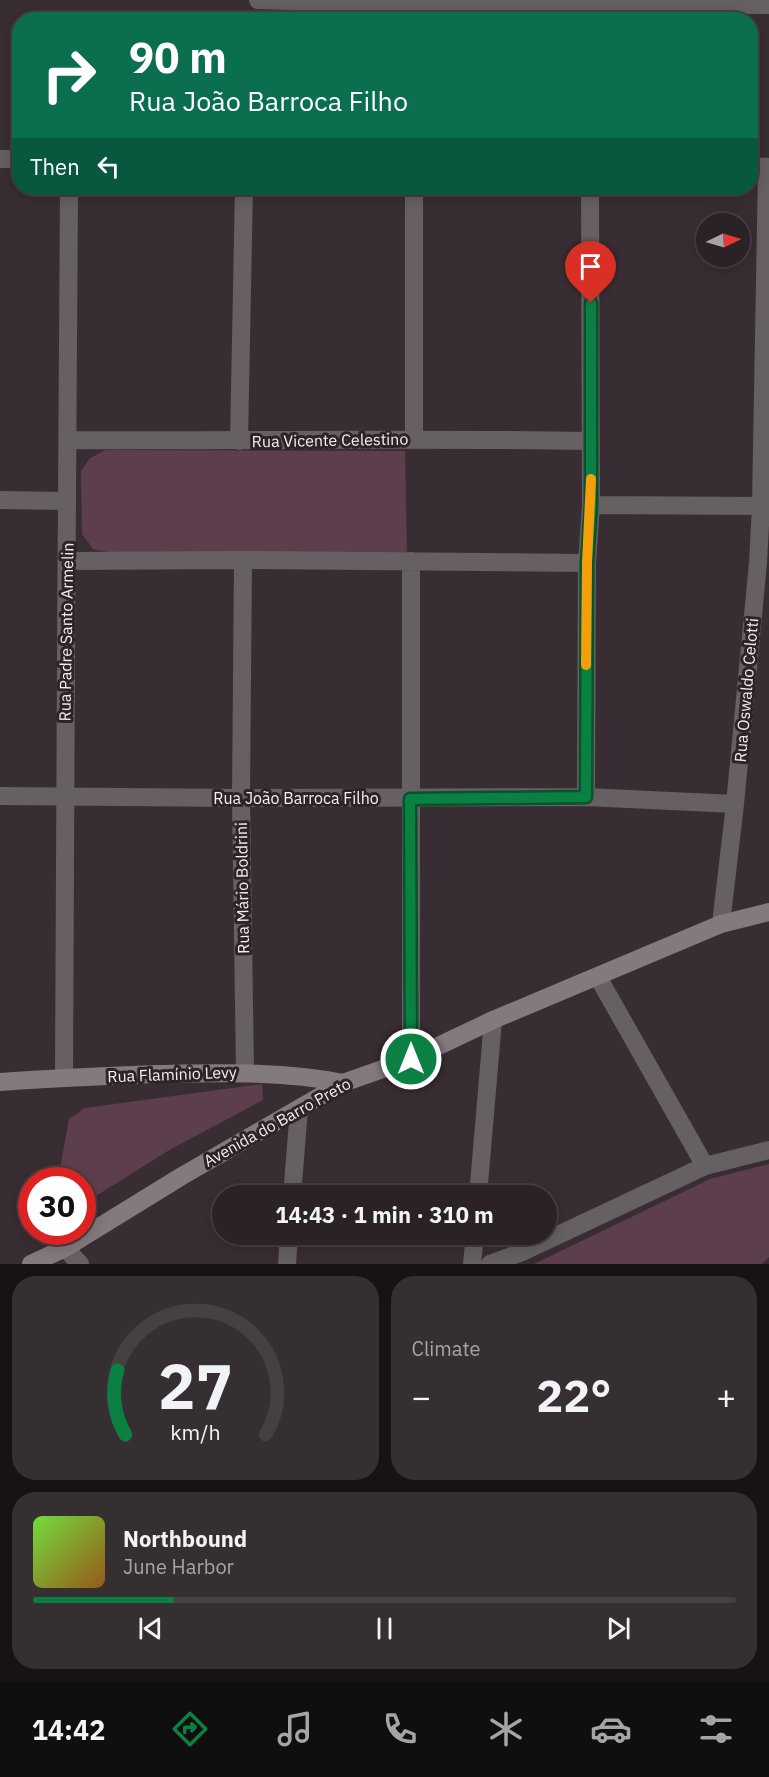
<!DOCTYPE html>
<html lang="en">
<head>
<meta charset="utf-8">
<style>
  body { margin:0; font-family:"IBM Plex Sans",sans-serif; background:#362f32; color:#f1f3f6; height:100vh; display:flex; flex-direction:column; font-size:22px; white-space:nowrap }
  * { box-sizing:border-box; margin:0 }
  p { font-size:20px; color:#a5a4a7 }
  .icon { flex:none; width:33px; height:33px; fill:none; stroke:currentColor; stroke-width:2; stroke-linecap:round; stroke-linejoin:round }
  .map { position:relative; height:1264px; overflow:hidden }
  .sheet { display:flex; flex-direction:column; gap:12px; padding:12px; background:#171315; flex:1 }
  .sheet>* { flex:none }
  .top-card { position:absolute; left:12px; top:12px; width:746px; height:183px; border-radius:24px; box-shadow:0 3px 15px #0003,0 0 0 2px #463f43; background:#0b6e4f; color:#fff; overflow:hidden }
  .needle { width:39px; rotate:85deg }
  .tools { position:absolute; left:696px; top:213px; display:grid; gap:12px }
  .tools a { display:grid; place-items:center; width:54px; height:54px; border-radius:50%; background:#2a2226; box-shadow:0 3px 15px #0003,0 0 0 2px #463f43; font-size:30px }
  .speed { position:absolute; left:18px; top:1167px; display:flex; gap:12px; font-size:30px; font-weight:700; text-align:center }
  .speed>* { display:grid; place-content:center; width:78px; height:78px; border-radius:50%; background:#2a2226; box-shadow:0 3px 15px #0003,0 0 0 2px #463f43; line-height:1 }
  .speed .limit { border:9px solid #d22; background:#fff; color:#111 }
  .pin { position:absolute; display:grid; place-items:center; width:51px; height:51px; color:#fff; margin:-62px -26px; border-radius:50% 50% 50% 0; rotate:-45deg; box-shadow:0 0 6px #0007 }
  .pin .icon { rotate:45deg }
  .me { position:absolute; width:66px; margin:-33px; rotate:0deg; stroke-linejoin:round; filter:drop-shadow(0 0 4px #0008) }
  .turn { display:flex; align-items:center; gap:21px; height:126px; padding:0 18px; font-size:27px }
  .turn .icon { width:78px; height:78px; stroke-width:2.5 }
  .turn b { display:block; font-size:42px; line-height:51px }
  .then { display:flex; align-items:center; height:57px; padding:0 18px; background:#0003; gap:12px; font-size:22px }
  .big { font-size:45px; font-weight:700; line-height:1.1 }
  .sheet .widget { flex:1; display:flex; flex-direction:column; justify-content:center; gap:9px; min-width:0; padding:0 21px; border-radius:24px; background:#362f32 }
  .sheet .dial { align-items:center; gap:0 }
  .dial svg { height:156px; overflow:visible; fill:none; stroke:#463f43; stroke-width:7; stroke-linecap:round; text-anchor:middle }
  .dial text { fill:#f1f3f6; stroke:none }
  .song { display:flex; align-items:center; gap:18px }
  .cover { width:72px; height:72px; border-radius:9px; background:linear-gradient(135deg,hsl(100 70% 55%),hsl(30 70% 35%)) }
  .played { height:6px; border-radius:3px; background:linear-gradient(90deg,#0b8043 20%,#463f43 20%) }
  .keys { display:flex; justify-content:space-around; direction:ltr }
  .heat { display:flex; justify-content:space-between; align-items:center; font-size:33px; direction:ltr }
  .sheet .tiles { flex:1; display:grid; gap:12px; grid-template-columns:1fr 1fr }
  .widget:last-child { grid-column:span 2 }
  .trip { position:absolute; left:212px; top:1185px; width:345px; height:60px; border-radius:30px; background:#2a2226; box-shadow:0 3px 15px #0003,0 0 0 2px #463f43; font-weight:700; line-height:60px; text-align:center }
  .dock { display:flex; height:96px; justify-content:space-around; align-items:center; background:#110e0f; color:#a5a4a7 }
  .dock .icon { width:42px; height:42px }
  .dock .on { color:#0b8043 }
  .dock b { font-size:27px; color:#f1f3f6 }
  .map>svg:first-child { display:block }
  .green { fill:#5d3e4d }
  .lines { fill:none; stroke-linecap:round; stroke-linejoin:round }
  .street { stroke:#666062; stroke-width:18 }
  .secondary { stroke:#837a7e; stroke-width:18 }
  .route-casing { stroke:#07532c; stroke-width:15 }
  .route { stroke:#0b8043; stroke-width:10 }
  .slow { stroke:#f59e0b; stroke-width:10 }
  .labels { text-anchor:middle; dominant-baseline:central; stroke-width:6; stroke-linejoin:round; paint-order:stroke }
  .street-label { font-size:16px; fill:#f5edf1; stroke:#2e2328 }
</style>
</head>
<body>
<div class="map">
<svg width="769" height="1264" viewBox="0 0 769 1264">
  <rect width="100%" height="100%" fill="#382d32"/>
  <!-- green -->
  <path class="green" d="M106,450L405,451L407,555L108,552L93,549L82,534L81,471L90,458Z
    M262,1084L263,1100L171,1149L83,1204L82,1180H58L69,1119L85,1108Z
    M769,1164V1257L762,1264H534L710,1179Z"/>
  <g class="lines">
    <!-- street -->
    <path class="street" d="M258,0L397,4L769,5
      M0,159H20
      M750,166L769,167
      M414,188V438
      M68,440C242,441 417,438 591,441
      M239,441L244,188
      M0,500L67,501
      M591,505L761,506
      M243,560L241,798L245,1072
      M68,561L243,560L587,563
      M0,796L241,798L586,797L735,804
      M586,797L587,563L591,505L590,188
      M721,924L735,804L758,563L761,506L767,167
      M598,977L705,1166
      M411,1059V561
      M64,1077C64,781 68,484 69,188
      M292,1196L299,1109
      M478,1196L493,1020
      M65,1248L80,1264
      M287,1264L289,1234
      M472,1264L475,1234
      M490,1264L522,1252L705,1166L769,1150"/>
    <!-- secondary -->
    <path class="secondary" d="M0,1082C53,1078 107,1076 160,1074C222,1073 282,1071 343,1083
      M31,1264L65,1248L182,1176L343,1083L411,1059L493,1020L721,924L769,912"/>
  </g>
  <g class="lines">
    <!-- route casing -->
    <g class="route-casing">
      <path id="route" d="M411,1059L410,799L586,797L587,563L591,505V303"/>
    </g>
    <!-- route -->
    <use href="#route" class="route"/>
    <!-- slow -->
    <path class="slow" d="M586,665L587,563L591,479"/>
  </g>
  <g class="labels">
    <!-- street labels -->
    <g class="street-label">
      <text transform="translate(330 440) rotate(-1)">Rua Vicente Celestino</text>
      <text transform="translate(66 632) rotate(-89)">Rua Padre Santo Armelin</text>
      <text transform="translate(746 690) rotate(-85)">Rua Oswaldo Celotti</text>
      <text x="296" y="798">Rua João Barroca Filho</text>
      <text transform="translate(242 888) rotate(-91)">Rua Mário Boldrini</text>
      <text transform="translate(172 1074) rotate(-2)">Rua Flamínio Levy</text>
      <text transform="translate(277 1122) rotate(-29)">Avenida do Barro Preto</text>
    </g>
  </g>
</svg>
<div class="tools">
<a><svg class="needle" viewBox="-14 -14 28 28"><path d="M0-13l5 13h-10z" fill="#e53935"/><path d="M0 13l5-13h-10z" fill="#a5a4a7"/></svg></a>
</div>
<div class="speed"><div class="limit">30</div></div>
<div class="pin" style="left:591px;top:303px;background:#d93025"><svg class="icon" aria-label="arrive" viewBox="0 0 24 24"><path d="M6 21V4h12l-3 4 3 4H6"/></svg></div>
<svg class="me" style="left:411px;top:1059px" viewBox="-20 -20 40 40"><circle r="17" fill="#0b8043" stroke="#fff" stroke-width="3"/><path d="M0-11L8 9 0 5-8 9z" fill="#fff"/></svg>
<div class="trip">14:43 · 1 min · 310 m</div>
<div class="top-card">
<div class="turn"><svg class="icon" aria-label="right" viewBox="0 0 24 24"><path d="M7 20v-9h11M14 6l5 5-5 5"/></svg><div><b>90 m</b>Rua João Barroca Filho</div></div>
<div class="then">Then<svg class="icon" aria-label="left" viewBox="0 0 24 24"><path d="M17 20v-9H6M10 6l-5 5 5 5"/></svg></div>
</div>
</div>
<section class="sheet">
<div class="tiles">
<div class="widget dial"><svg viewBox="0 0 100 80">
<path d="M14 69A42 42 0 1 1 86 69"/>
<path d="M14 69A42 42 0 0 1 10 36" stroke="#0b8043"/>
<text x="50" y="56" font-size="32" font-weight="700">27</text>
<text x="50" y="72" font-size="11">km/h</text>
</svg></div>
<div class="widget"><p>Climate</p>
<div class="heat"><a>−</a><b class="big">22°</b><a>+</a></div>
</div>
<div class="widget">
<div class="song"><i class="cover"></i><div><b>Northbound</b><p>June Harbor</p></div></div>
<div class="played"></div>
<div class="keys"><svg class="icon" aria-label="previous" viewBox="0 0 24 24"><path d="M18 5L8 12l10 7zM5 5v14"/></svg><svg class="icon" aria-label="pause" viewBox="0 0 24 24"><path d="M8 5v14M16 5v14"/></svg><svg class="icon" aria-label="next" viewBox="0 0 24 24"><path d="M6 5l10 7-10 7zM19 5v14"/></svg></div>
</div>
</div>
</section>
<nav class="dock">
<b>14:42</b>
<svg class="icon on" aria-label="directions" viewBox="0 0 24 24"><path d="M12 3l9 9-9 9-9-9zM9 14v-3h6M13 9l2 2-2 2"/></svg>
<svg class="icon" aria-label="music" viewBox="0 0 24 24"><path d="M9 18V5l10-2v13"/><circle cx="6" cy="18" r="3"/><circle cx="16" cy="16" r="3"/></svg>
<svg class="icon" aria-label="phone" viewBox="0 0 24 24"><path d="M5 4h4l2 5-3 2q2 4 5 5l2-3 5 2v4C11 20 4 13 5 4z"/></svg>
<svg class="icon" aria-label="climate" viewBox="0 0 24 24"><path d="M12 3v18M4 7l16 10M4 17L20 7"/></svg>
<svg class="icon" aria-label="car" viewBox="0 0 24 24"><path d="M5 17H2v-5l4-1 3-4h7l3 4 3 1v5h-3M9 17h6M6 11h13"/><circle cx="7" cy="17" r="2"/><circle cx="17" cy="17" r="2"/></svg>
<svg class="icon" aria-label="filters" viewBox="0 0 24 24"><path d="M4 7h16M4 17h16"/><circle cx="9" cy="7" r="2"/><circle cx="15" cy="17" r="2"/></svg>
</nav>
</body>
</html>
